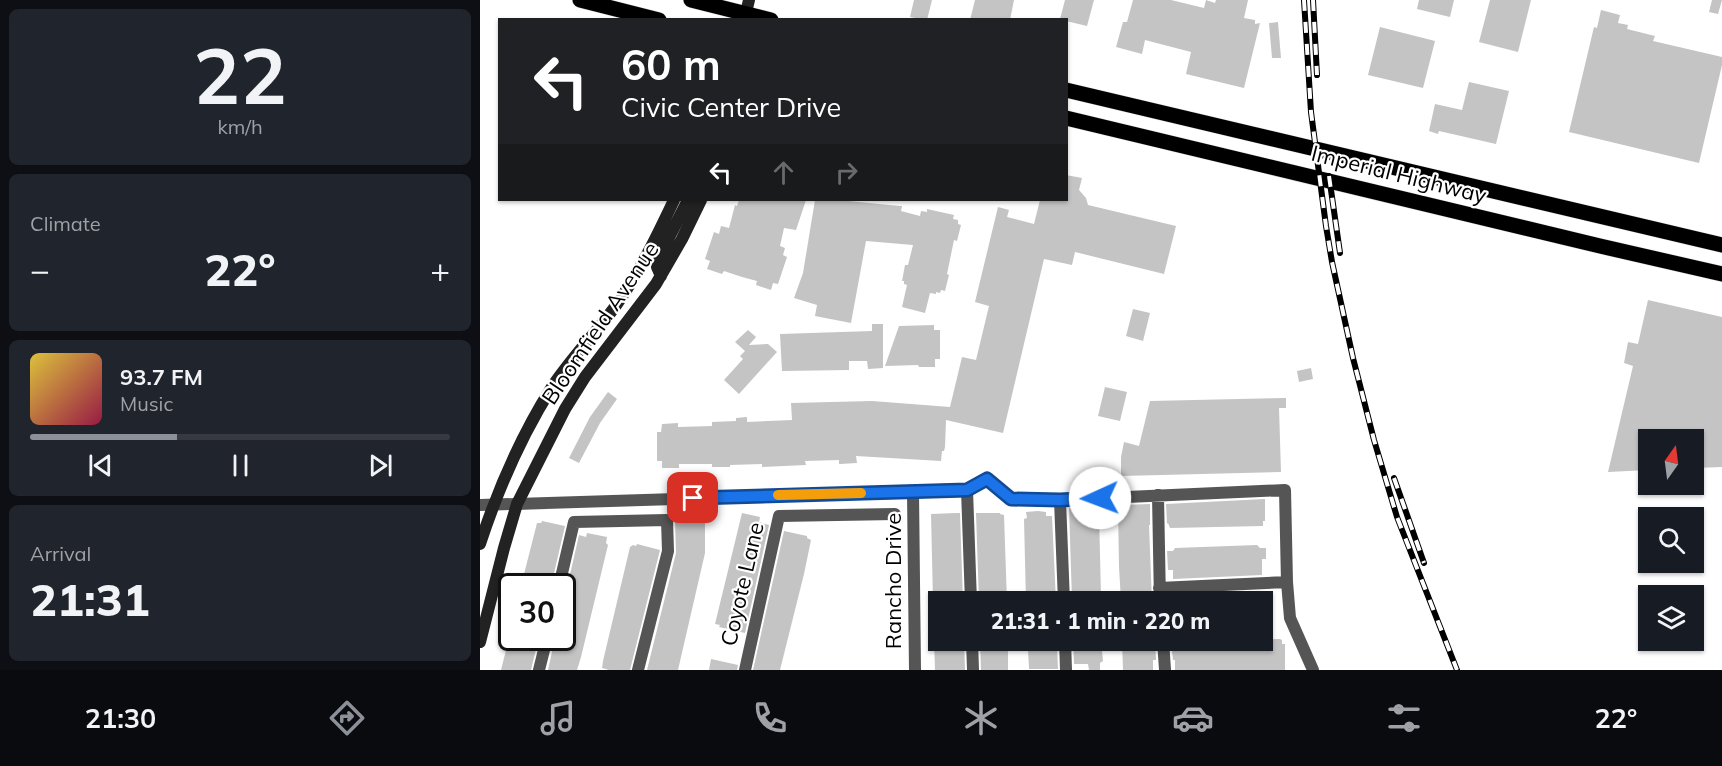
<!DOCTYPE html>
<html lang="en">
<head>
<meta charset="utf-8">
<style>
  body { margin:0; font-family:Mulish,sans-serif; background:#20242c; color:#f1f3f6; height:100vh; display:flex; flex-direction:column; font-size:22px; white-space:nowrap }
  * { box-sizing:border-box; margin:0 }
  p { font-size:20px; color:#9ea1a6 }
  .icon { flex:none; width:33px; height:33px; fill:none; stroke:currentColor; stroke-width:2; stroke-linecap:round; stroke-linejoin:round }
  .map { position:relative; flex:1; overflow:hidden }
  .side { display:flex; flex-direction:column; gap:9px; padding:9px; background:#0d0f14; width:480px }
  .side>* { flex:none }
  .banner { position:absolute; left:18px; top:18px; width:570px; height:183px; border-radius:0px; box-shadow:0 2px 4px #0004; background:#202124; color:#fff; overflow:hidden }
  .needle { width:39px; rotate:14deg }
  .fabs { position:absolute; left:1158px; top:429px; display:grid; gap:12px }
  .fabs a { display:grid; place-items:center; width:66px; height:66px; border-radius:0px; background:#171b24; box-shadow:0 2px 4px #0004; font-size:30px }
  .speed { position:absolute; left:18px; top:573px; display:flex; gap:12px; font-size:30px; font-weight:700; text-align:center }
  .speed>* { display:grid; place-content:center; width:78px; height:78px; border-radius:50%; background:#171b24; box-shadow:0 2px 4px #0004; line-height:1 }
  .speed .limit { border:3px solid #111; border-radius:9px; background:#fff; color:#111 }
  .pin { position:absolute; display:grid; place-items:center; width:51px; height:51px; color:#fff; margin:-26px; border-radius:12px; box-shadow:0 3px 9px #0006 }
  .me { position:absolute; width:66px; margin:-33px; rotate:268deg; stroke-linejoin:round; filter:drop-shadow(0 0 4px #0008) }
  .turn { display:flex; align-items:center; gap:21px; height:126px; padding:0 24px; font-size:27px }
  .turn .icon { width:78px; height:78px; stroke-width:2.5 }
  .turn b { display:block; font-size:42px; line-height:51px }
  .lanes { display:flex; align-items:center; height:57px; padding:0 24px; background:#0003; justify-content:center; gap:30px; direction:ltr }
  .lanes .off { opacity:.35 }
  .big { font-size:45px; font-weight:800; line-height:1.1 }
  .side .widget { flex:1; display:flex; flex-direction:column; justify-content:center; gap:9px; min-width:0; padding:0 21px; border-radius:9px; background:#20242c }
  .side .dial { align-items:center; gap:0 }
  .dial b { font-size:78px; line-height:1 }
  .song { display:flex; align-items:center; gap:18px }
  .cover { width:72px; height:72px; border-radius:9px; background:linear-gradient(135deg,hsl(50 70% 55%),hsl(340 70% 35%)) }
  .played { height:6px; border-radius:3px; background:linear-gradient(90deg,#8c9099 35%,#363941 35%) }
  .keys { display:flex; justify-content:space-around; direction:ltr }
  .heat { display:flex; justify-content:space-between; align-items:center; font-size:33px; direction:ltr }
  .trip { position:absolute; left:448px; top:591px; width:345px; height:60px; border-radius:0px; background:#171b24; box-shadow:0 2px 4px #0004; font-weight:800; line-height:60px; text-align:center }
  .menu { display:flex; height:96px; justify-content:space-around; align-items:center; background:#090b0e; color:#9ea1a6 }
  .menu .icon { width:42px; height:42px }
  .menu .current { color:#8c9099 }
  .menu b { font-size:27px; color:#f1f3f6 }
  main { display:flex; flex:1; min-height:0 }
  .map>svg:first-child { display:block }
  .building { fill:#c4c4c4 }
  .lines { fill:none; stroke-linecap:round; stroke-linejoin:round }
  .primary-casing { stroke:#dbdbdb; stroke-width:16 }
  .minor { stroke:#555; stroke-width:12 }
  .tertiary { stroke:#555; stroke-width:12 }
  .secondary { stroke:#222; stroke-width:12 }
  .primary { stroke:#000; stroke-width:15 }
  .rail-casing { stroke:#000; stroke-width:6 }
  .rail { stroke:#fff; stroke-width:4; stroke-dasharray:11; stroke-linecap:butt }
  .route-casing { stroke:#114b97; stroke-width:15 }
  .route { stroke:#1a73e8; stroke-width:10 }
  .slow { stroke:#f59e0b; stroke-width:10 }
  .labels { text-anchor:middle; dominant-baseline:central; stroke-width:4.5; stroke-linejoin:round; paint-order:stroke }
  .street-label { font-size:22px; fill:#000; stroke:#fff }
</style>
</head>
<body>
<main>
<section class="side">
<div class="widget dial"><b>22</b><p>km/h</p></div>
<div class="widget"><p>Climate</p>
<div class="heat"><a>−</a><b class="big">22°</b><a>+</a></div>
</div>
<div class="widget">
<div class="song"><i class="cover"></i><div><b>93.7 FM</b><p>Music</p></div></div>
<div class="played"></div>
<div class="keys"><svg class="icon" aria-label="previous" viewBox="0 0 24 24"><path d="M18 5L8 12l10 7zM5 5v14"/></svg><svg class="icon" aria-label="pause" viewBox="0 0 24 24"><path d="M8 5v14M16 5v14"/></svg><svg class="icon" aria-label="next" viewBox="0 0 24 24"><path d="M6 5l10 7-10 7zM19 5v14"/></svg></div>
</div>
<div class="widget"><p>Arrival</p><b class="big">21:31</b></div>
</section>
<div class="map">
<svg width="1242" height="670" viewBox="0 0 1242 670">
  <rect width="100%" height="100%" fill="#fff"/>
  <!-- building -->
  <path class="building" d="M434,0H452L447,20L430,17Z
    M495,0H534L530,20H490Z
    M585,0H614L607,26L586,21V20L580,19Z
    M653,0H691L724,8L726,0L735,3L736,0H768L764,18L775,20V24L780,23L764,88L706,74L711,52L665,40L662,54L636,47L643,22H647Z
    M939,0H974L970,17L937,9Z
    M1010,0H1051L1038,52L999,42Z
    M1232,0H1242L1238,14L1229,12Z
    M1121,10L1140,15L1138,23L1148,25L1147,29L1175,36L1173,41L1242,57V65L1219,163L1089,132L1114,27L1117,28Z
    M798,22L801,58H792L789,23Z
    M900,27L955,41L943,88L888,75Z
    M989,82L1029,91L1016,144L959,131L958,134L949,131L955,104L982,110Z
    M586,175L602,178L599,190L606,198L608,205L696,226L684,274L595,252L592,265L564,259L523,433L466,420L465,447L464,451H462L461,461L376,456L377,463L360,464H359V460L325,461L326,465L282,467V464L250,465V467H232V464H199V468H182V461H177V432H181L182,424L198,423V427L232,426V422L256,421V418L267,417V422L312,420L311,403L392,401L470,407L482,357L496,360L509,306L495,302L518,207L529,210L527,217L554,224L560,200H586Z
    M259,200H326L316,230L304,228L300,246L305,248L303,255L307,257L298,284L293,283L291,290L276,285L277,281L262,277L244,271L242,274L227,269L230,261L225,259L234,232L239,234L241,226L249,228L255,205L257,206Z
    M335,200H358L420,206H422L421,211L440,216L441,211L447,212V209L474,215L473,219L478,220V224L481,225L477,241L474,240L467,274L469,275L465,291L461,290L460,293L456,292V294L450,293L445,313L422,307L427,285L424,284V281H422L425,265H428L433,245L386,241L371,323L335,316L337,305L314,298L323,273Z
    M1168,300L1242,317V467L1214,468V440H1168V470L1128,472L1153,366L1144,363L1148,342L1158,344Z
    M653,309L670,313L663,341L646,336Z
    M392,324H403V368L388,369L387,361H369V370L302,371L300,334L392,331Z
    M454,325V330H460V359H455V367H439L438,365L405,366L419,326Z
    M268,330L276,337L269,345L288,344L297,352L259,394L244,380L263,359L260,356L265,351L255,342Z
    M831,368L833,379L819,382L817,371Z
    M625,387L647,392L640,421L618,416Z
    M128,392L137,399L120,423L99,463L89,458L110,417Z
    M806,398V408H799L801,472L641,476V457L644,442L659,446L670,401Z
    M785,499V521H783V526L690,528L688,523L687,524L686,504Z
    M670,504V525H669L672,602H643L641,601L639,567L638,508L643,505Z
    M616,507V511L619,514L621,596L618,599L619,602L592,600L589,508Z
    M558,511L566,512V516H572L576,602H546L544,519L547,518L546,512Z
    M262,513L280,517L279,522L289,525L265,633L239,627L240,625L235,624Z
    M476,513H480L483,602H453L451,514Z
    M496,513H520V514L524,515L527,602H499Z
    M194,515L225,516V553L198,670H167L196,553L195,520Z
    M62,521L85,526L71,586H41L56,527L57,523H61Z
    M304,531L327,536V538L331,540L324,574L300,670H273Z
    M107,533L127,537L126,543L128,545L101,657L97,670H68L75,638H82V600L87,588L99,535L106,537Z
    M157,544L180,550L150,670H129L122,668L123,661L150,547L153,545L156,546Z
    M777,545L780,548H786V559H782V575L693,579V570H688L687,551H693L695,548Z
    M787,591V602H688V596Z
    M29,638H43L58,641L51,670H21Z
    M800,639L802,640V644H805V670H695V660H693L691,642Z
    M454,640H484L485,670H455Z
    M550,640H561V645H577L578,669H549L548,649L550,646Z
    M593,640H621L623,661L620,663V670H609L608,664H594Z
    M642,640H672L673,642H675L676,660H673V670H643Z
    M500,642H523V648H528V670H501Z
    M231,659L258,665L257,670H229Z"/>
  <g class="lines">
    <!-- primary casing -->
    <g class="primary-casing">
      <path id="primary" d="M100,0L179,20
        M211,0L291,20
        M586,90L1242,245
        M586,118L1120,246L1242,274"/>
    </g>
    <!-- minor -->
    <path class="minor" d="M507,479L531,499L580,500L805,490L807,582L810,618L833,670
      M487,490L491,602
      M433,492L435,670
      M678,495L680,602
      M580,500L584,602
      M79,586L94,522L187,520L188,551L158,670
      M679,588L807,582
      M492,640L493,670
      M585,640L586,670
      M683,640L685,670
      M59,670L67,638
      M265,670L299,516L415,514"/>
    <!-- tertiary -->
    <path class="tertiary" d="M0,505L487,490L507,479"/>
    <!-- secondary -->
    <path class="secondary" d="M267,20L266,13L269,0
      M181,276L177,267V261L208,200
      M0,544C18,489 41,436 72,387C92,357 117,332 137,304C160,271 177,236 194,200
      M0,642L24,548L37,504L85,409L105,377L176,284L202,239L221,200"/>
    <!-- primary -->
    <use href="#primary" class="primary"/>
    <!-- rail casing -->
    <g class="rail-casing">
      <path id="rail" d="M824,0L831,112L846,226L852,262L873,358L894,440L917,517L977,670
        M833,0L837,75
        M849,176L860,253
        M914,478L944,563"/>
    </g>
    <!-- rail -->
    <use href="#rail" class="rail"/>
  </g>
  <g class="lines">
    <!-- route casing -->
    <g class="route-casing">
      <path id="route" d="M213,498L487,490L507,479L531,499L580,500L620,498"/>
    </g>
    <!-- route -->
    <use href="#route" class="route"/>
    <!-- slow -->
    <path class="slow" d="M298,495L381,493"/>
  </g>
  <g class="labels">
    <!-- street labels -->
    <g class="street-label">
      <text transform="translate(919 174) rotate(14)">Imperial Highway</text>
      <text transform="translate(120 323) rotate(-56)">Bloomfield Avenue</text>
      <text transform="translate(413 581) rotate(-90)">Rancho Drive</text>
      <text transform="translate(262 584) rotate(-77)">Coyote Lane</text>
    </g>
  </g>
</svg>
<div class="fabs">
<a><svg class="needle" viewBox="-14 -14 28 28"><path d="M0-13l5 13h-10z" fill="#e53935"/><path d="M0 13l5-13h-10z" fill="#9ea1a6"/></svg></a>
<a><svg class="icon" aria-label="search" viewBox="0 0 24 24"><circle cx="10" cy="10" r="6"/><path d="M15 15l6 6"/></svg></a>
<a><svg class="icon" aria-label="layers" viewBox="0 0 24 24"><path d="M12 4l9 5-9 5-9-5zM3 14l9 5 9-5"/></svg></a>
</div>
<div class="speed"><div class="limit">30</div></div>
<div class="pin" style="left:213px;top:498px;background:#d93025"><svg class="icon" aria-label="arrive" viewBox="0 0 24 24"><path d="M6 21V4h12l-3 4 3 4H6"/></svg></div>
<svg class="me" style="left:620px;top:498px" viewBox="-20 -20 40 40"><circle r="19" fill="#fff"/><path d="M0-13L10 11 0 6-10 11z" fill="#1a73e8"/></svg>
<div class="trip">21:31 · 1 min · 220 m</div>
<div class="banner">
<div class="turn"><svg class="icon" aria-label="left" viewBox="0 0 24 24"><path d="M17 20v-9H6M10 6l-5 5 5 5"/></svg><div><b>60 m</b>Civic Center Drive</div></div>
<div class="lanes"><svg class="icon" aria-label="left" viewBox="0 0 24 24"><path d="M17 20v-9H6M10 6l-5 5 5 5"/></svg><svg class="icon off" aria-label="ahead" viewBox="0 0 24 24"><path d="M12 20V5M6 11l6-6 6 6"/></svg><svg class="icon off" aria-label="right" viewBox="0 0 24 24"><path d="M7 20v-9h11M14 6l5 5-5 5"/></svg></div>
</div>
</div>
</main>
<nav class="menu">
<b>21:30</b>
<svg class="icon current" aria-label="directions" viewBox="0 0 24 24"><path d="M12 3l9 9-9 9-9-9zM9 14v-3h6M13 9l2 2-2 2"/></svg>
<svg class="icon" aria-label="music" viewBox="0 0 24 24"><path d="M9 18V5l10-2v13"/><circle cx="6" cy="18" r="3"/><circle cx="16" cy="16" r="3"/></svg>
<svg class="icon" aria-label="phone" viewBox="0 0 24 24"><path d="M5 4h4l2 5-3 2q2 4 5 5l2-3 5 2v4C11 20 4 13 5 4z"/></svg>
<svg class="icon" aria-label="climate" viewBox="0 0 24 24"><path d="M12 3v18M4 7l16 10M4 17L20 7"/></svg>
<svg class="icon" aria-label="car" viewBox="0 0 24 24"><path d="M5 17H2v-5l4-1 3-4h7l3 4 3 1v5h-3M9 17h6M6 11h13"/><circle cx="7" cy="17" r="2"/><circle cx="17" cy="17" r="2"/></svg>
<svg class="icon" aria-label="filters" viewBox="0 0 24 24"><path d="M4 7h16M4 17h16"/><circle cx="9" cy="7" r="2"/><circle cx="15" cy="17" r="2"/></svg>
<b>22°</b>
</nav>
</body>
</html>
